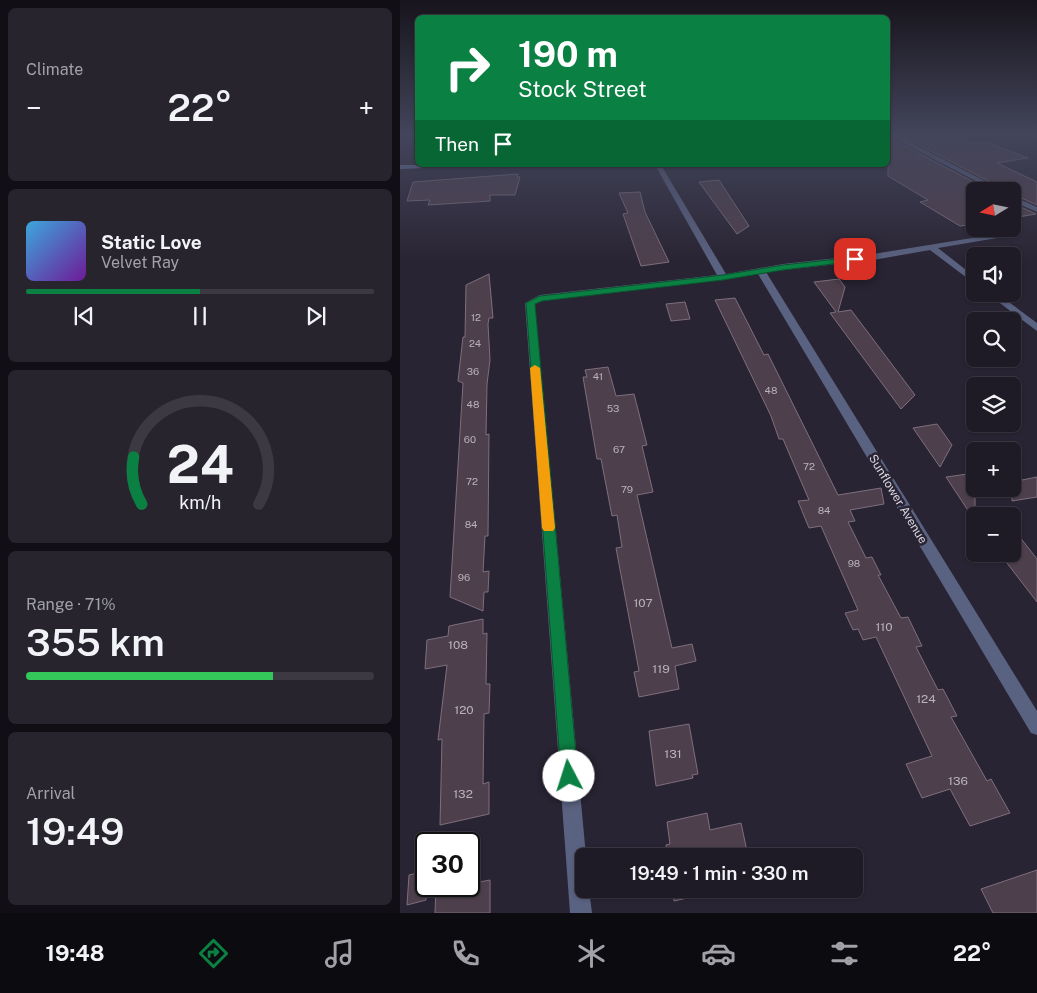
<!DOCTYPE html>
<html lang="en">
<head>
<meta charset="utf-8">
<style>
  body { margin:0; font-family:"Public Sans",sans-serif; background:#27242e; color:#f1f3f6; height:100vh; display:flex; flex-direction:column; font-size:19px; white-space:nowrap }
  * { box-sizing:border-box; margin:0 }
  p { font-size:16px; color:#a1a1a7 }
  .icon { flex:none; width:28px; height:28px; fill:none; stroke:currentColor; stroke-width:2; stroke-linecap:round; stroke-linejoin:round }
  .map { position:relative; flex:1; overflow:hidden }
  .sheet { display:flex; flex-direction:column; gap:8px; padding:8px; background:#110f15; width:400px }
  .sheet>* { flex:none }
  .hud { position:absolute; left:15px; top:15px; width:475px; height:152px; border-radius:8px; box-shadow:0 1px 4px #0004,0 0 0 1px #3c3943; background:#0b8043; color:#fff; overflow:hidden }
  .needle { width:32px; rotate:260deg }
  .fabs { position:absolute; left:566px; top:182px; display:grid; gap:10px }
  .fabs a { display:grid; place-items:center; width:55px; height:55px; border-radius:8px; background:#1f1b26; box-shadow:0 1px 4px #0004,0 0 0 1px #3c3943; font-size:25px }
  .speed { position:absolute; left:15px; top:832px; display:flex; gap:10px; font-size:25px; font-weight:700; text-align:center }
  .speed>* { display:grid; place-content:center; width:65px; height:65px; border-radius:50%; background:#1f1b26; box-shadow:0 1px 4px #0004,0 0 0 1px #3c3943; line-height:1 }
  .speed .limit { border:2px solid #111; border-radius:8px; background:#fff; color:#111 }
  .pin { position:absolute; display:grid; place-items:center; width:42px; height:42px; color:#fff; margin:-21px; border-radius:10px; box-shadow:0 2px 8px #0006 }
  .me { position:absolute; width:55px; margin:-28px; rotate:355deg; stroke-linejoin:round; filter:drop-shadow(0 0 4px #0008) }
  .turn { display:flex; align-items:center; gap:18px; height:105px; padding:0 20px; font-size:22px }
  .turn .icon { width:65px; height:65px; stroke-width:2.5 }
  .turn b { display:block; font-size:35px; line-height:42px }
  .then { display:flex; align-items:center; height:48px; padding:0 20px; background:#0003; gap:10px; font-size:19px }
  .big { font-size:38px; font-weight:600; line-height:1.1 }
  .sheet .widget { flex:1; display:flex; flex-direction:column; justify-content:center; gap:8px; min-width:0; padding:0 18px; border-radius:8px; background:#27242e }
  .sheet .dial { align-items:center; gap:0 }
  .dial svg { height:130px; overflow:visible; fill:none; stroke:#3c3943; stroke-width:7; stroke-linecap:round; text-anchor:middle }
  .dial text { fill:#f1f3f6; stroke:none }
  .song { display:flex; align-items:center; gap:15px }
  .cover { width:60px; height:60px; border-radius:8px; background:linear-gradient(135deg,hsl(200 70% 55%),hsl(280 70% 35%)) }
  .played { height:5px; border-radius:2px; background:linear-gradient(90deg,#0b8043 50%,#3c3943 50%) }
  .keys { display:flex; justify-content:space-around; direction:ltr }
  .heat { display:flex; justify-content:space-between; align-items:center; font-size:28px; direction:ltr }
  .charge { height:8px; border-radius:4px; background:linear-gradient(90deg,#34c759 71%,#3c3943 0) }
  .trip { position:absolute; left:175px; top:848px; width:288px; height:50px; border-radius:8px; background:#1f1b26; box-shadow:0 1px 4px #0004,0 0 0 1px #3c3943; font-weight:600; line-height:50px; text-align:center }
  .tab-bar { display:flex; height:80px; justify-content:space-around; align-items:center; background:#0c0b0f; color:#a1a1a7 }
  .tab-bar .icon { width:35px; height:35px }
  .tab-bar .active { color:#0b8043 }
  .tab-bar b { font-size:22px; color:#f1f3f6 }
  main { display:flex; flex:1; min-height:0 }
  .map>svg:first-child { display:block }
  .building { fill:#4e3f4c; stroke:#7f6f7d }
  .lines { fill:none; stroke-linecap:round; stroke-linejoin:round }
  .minor { fill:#5a6281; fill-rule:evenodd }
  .secondary { fill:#7682b4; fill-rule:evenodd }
  .route { fill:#0b8043; stroke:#07532c }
  .slow { fill:#f59e0b }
  .labels { text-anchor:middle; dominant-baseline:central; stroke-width:5; stroke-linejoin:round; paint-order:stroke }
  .number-label { font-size:10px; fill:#b8b2bc }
  .street-label { font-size:12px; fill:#dbd8e2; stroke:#292433 }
  .near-number-label { font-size:12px; fill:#b8b2bc }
</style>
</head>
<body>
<main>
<section class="sheet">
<div class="widget"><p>Climate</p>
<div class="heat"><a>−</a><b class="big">22°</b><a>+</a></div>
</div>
<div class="widget">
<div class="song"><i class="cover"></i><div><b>Static Love</b><p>Velvet Ray</p></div></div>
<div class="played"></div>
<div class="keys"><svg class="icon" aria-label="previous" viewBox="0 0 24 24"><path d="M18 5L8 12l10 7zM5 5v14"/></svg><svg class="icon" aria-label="pause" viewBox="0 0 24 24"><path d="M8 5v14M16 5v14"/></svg><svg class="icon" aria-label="next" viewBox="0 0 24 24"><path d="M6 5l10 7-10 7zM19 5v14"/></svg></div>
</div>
<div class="widget dial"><svg viewBox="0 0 100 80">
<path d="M14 69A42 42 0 1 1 86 69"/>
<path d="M14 69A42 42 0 0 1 9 40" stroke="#0b8043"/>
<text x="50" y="56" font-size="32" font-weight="700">24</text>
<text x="50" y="72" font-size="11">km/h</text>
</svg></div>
<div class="widget"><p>Range · 71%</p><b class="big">355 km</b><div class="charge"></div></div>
<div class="widget"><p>Arrival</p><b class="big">19:49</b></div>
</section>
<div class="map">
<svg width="637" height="913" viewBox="0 0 637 913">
  <rect width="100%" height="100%" fill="#292433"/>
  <!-- building -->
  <path class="building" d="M500,135H556L573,144L586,142L628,158L597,163L637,182V205L612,194V181L596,185Z
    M488,137L583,187L575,188V224L560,226L520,202L528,200L488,176Z
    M118,174L117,177H120L115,195H90V201L28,205L30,200L7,201L13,182Z
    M319,180L349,226L337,234L299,182Z
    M240,192L245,212L269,262L241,266L223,214L228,213L219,193Z
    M612,203L636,214L612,218Z
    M89,274L93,318H89L88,324L90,360L87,384L86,435L89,434L88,536H85L83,572L89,571L88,592H84L83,611L50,597L63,383L58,381L63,337H65L66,285Z
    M439,279L445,287L438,312L451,310L515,395L501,409L430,313L436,312L414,282Z
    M335,298L364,355L368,354L438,495L481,488L484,504L450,510L455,521L448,522L466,558L472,557L481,575H478L501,618L508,617L522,646L516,647L538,690L543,689L557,716L551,717L587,781L591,779L610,813L570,826L550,789L522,798L506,764L532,756L476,637L463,640L458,629L453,630L445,613L458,610L421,526L409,528L398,501L409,500L383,439H379L371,416L315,300Z
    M285,302L290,319L271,321L266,304Z
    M208,367L216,396L234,394L247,445L242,446L253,492L237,495L272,648L292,644L296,661L275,666L279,689L239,697L234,672L239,671L216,548L222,547L217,515L212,516L201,459H197L183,377H187L185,370Z
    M537,424L552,445L540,467L513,428Z
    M575,473V521L546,477Z
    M637,477V497L612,501V482Z
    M612,527L637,559V602L600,554H612Z
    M83,619V634L87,633L86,684H90L89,713L84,714L83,784L89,782V814L40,825L42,739L38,740L47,665L25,669L27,640L48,636L49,626Z
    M289,724L298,774L292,775L293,778L256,786L249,731Z
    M307,813L310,830L341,823L348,856H268L266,845L270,844L267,822Z
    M637,870V913H593L581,889Z
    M26,871V900L7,905L9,875Z
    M90,880V913H35L36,886H69V884Z
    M272,889H323V890L274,901Z"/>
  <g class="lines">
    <!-- minor -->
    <path class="minor" d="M488,135H496L604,191H595Z
      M629,135H637V139Z
      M255,165H261L326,274L383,264L473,254L603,233L607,235L603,237L538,248L575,277V284L530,250L473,260L366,272L637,711V735L631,733L358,274L323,280L142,301L135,304L186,856H184V889H189L192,913H170L125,303L140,295L317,275Z
      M612,196L637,207V212L612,201Z
      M588,294H598L637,323V331Z"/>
    <!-- secondary -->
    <path class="secondary" d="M0,165H55L52,167L0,169Z"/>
  </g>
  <!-- sky -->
  <linearGradient id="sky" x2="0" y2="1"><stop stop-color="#17141c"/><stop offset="0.51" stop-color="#43455b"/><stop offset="1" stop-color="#43455b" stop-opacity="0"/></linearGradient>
  <rect width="637" height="263" fill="url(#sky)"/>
  <!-- route -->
  <path class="route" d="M455,257L459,259L458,261L383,270L323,280L142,301L135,304L178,776L175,782L169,785L163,782L161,776L126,303L140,296L323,275L383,265Z"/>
  <!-- slow -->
  <path class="slow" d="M135,365L140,368L155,528L153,531H144L142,528L130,368Z"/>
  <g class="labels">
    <!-- number labels -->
    <g class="number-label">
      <text x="76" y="317">12</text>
      <text x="75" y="343">24</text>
      <text x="73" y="371">36</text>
      <text x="198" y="376">41</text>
      <text x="371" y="390">48</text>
      <text x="73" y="404">48</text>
      <text x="213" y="408">53</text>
      <text x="70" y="439">60</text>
      <text x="219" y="449">67</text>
      <text x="409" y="466">72</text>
      <text x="72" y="481">72</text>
      <text x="227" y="489">79</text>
      <text x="424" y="510">84</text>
      <text x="71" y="524">84</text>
      <text x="454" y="563">98</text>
      <text x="64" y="577">96</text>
    </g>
    <!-- street labels -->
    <g class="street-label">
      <text transform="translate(498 499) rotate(59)">Sunflower Avenue</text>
    </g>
    <!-- near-number labels -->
    <g class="near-number-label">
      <text x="243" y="603">107</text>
      <text x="484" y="627">110</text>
      <text x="58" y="645">108</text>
      <text x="261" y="669">119</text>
      <text x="526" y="699">124</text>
      <text x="64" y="710">120</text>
      <text x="273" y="754">131</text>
      <text x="558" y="781">136</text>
      <text x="63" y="794">132</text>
    </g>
  </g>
</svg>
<div class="fabs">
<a><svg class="needle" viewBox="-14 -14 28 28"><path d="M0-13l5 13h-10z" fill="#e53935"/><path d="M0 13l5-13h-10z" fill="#a1a1a7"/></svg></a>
<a><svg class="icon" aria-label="sound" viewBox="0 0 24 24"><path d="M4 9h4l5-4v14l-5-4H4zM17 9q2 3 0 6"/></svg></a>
<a><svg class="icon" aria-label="search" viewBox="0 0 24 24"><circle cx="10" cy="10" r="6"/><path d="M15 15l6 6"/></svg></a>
<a><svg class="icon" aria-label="layers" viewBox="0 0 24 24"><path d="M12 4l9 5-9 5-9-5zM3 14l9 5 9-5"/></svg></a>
<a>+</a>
<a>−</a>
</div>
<div class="speed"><div class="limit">30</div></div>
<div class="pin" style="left:455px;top:259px;background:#d93025"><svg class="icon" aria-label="arrive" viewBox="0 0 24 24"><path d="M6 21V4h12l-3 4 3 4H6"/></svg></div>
<svg class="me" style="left:169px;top:776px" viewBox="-20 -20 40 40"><circle r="19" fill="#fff"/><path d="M0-13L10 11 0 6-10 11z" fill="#0b8043"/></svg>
<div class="trip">19:49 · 1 min · 330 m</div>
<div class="hud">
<div class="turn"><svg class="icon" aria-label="right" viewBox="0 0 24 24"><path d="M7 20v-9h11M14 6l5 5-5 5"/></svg><div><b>190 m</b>Stock Street</div></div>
<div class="then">Then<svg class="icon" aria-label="arrive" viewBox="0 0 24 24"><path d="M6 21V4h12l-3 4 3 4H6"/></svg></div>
</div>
</div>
</main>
<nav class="tab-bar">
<b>19:48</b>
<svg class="icon active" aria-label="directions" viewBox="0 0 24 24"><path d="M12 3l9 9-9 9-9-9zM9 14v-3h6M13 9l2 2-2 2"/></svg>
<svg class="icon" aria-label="music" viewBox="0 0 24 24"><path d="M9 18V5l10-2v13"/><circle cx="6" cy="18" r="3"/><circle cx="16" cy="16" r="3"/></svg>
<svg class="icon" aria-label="phone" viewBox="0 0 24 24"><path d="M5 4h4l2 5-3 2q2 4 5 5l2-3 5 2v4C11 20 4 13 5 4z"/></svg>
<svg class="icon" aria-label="climate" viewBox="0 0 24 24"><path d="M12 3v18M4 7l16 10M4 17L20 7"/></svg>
<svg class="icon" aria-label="car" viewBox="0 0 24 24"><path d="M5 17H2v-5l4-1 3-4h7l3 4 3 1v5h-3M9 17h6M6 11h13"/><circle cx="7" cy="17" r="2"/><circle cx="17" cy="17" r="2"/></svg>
<svg class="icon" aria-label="filters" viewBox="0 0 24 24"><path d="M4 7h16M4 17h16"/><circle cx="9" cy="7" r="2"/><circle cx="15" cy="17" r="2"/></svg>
<b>22°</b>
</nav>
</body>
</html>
